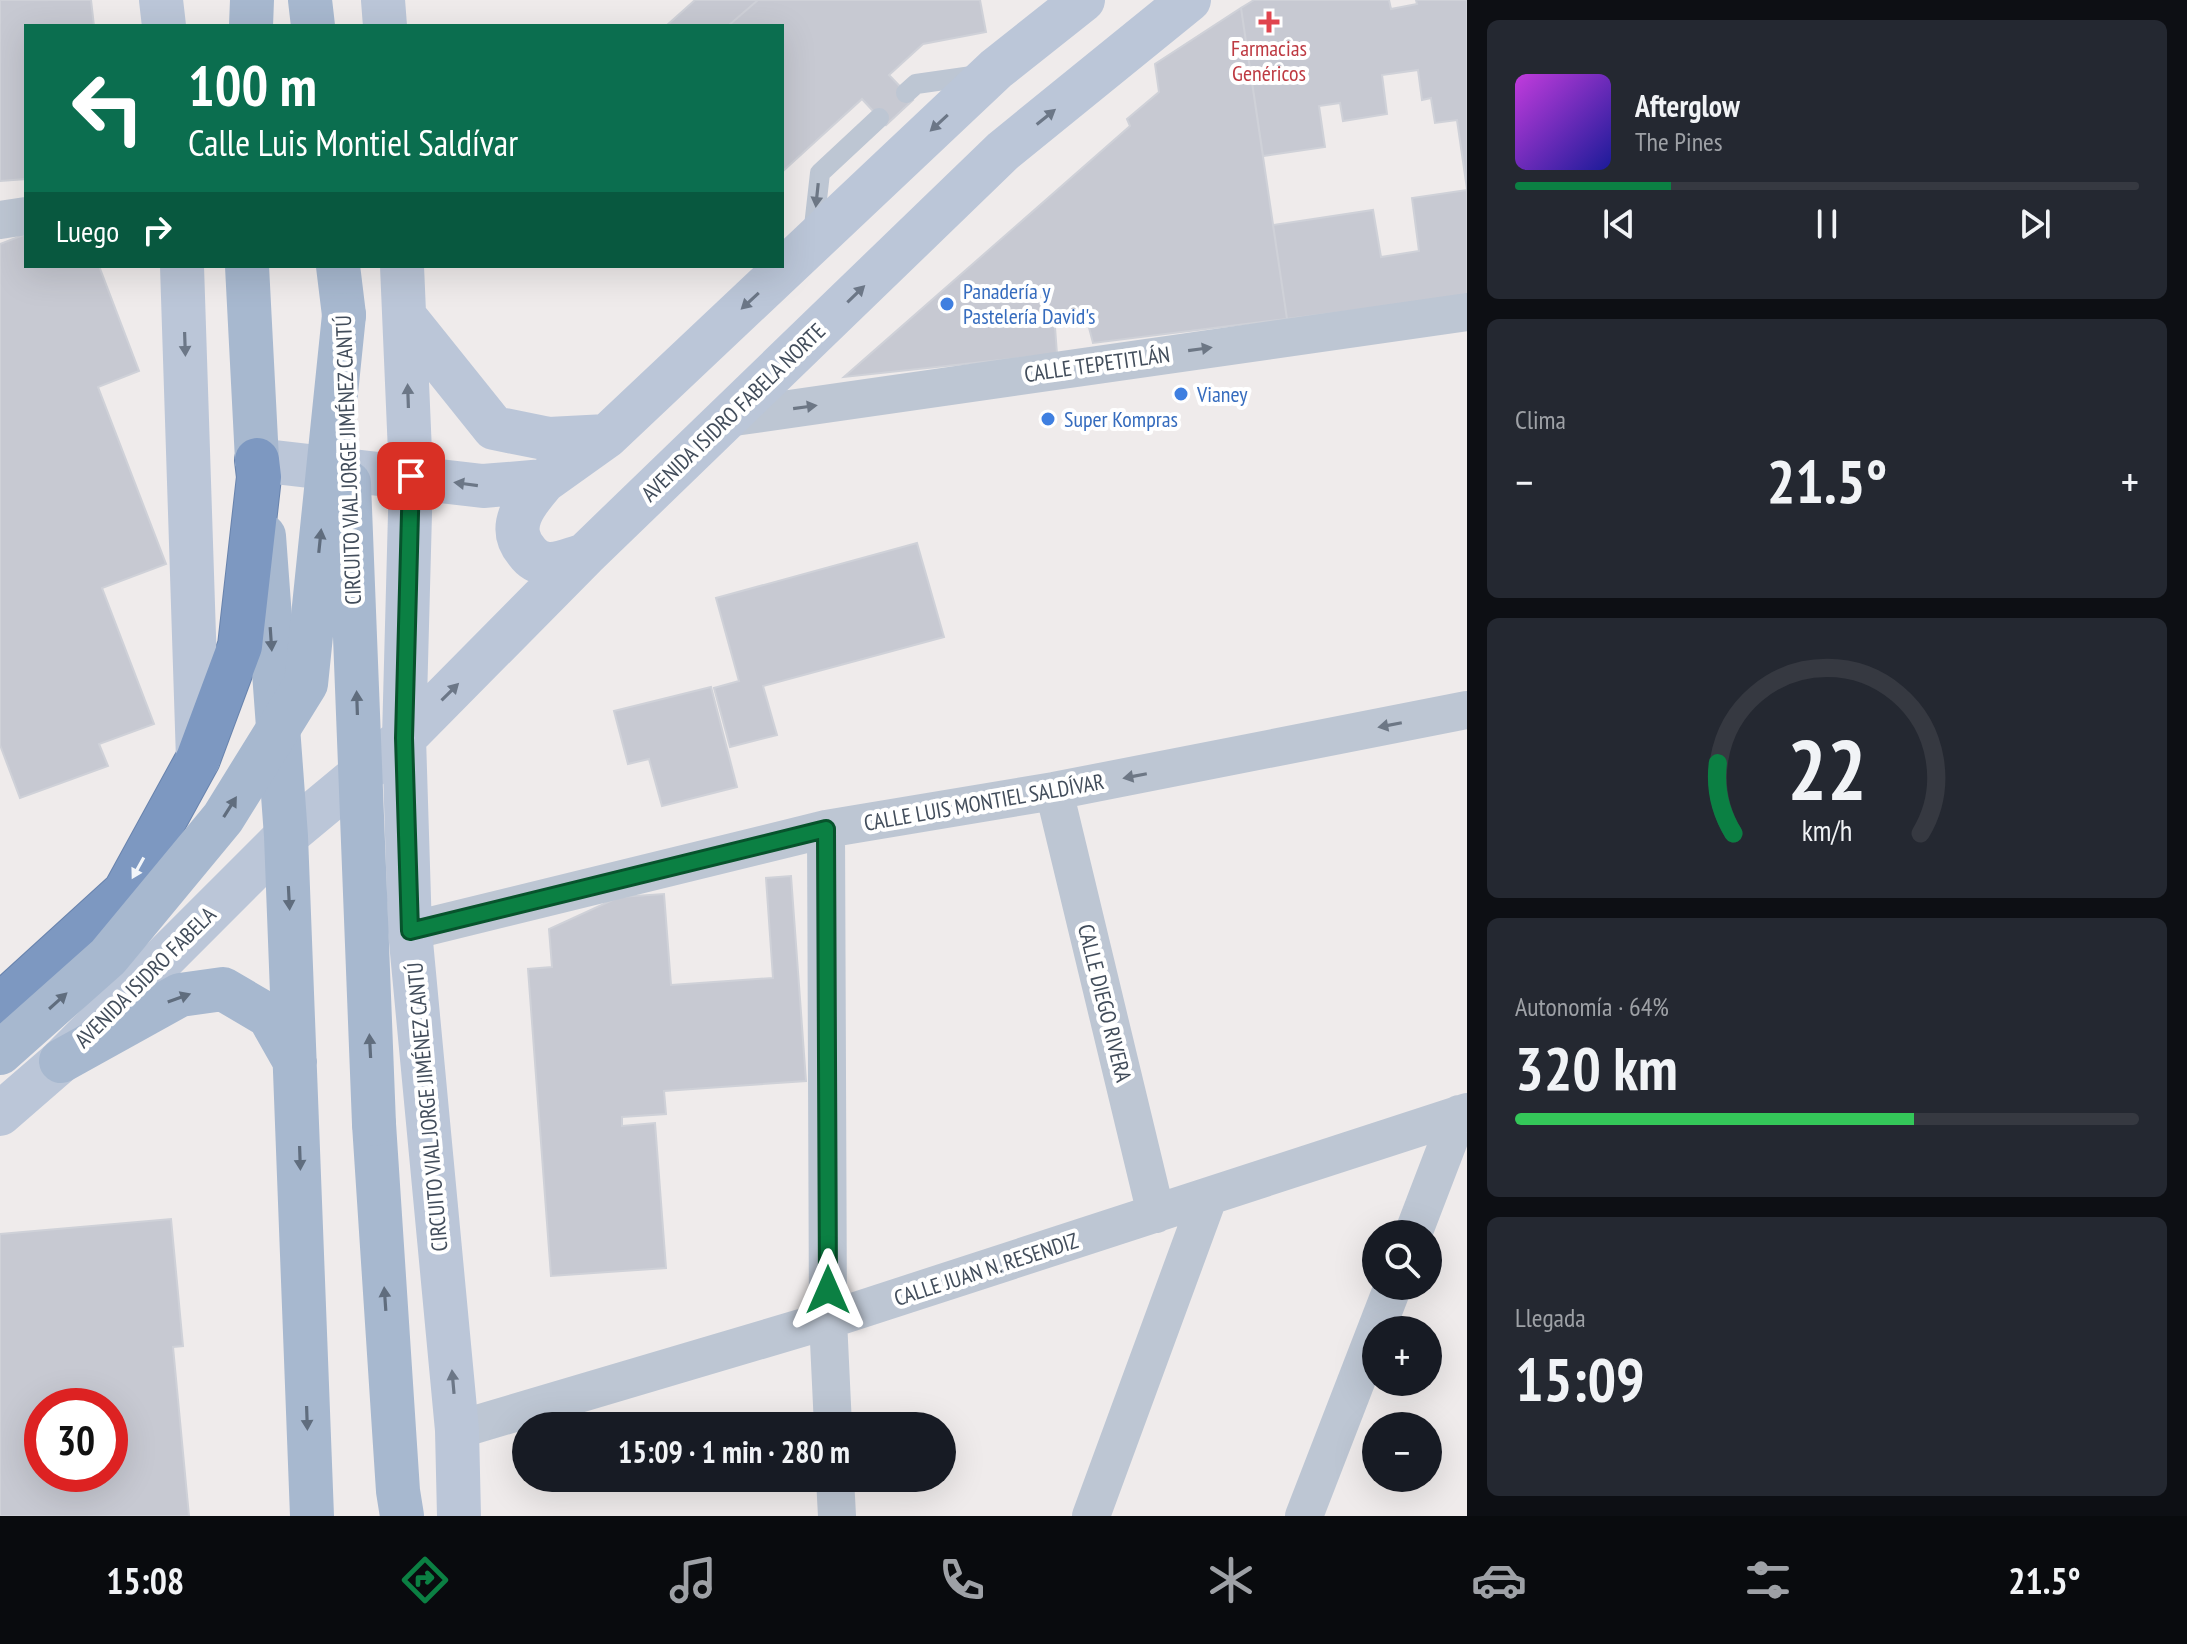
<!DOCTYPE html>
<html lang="es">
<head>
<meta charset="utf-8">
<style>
  body { margin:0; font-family:"PT Sans Narrow",sans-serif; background:#242831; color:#f1f3f6; height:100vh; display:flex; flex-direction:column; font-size:30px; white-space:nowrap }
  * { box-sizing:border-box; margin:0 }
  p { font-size:26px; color:#9ea1a6 }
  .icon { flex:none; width:44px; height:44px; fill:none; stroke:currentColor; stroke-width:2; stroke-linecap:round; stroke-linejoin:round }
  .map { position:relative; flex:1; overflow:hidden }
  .panel { display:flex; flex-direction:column; gap:20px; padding:20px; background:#0d0f14; width:720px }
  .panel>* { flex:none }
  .guide { position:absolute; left:24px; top:24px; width:760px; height:244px; border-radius:0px; box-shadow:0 8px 32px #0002; background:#0b6e4f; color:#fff; overflow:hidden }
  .controls { position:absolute; left:1362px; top:1220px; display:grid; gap:16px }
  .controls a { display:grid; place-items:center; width:80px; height:80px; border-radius:50%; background:#171b24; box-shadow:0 8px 32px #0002; font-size:40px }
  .speed { position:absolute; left:24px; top:1388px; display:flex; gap:16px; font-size:40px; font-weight:700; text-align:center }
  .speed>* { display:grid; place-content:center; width:104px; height:104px; border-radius:50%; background:#171b24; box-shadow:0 8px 32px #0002; line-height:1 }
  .speed .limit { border:12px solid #d22; background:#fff; color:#111 }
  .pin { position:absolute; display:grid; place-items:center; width:68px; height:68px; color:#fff; margin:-34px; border-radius:16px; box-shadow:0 4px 12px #0006 }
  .me { position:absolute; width:88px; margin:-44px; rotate:0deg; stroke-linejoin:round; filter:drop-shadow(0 0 6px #0008) }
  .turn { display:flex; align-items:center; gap:28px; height:168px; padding:0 32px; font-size:36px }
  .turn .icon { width:104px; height:104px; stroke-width:2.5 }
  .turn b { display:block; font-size:56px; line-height:68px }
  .then { display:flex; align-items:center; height:76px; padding:0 32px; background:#0003; gap:16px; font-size:30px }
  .big { font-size:60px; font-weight:800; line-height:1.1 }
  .panel .tile { flex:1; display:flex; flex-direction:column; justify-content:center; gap:12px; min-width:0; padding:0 28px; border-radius:12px; background:#242831 }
  .panel .dial { align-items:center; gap:0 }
  .dial svg { height:208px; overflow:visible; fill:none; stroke:#363941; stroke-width:7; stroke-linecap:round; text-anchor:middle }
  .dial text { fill:#f1f3f6; stroke:none }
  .song { display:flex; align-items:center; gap:24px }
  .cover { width:96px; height:96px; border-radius:12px; background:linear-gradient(135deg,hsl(290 70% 55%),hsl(240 70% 35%)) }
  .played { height:8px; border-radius:4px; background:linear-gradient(90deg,#0b8043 25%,#363941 25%) }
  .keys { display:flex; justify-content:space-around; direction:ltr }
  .heat { display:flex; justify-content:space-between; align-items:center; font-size:44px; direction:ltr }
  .charge { height:12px; border-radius:6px; background:linear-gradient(90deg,#34c759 64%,#363941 0) }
  .trip { position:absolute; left:512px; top:1412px; width:444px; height:80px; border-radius:40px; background:#171b24; box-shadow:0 8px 32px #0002; font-weight:800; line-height:80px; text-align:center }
  .dock { display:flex; height:128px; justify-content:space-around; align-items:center; background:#090b0e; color:#9ea1a6 }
  .dock .icon { width:56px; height:56px }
  .dock .active { color:#0b8043 }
  .dock b { font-size:36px; color:#f1f3f6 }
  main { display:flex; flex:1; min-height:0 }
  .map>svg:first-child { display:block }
  .building { fill:#c7c9d2; stroke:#cfd1d8; stroke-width:2; fill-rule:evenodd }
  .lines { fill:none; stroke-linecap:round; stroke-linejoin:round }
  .highway-casing { stroke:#6883ad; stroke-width:46 }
  .lane { stroke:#bdc6d3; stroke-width:20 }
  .street { stroke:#bdc6d3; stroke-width:38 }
  .secondary { stroke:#bbc6d8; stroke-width:44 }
  .primary { stroke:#a7b8cf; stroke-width:44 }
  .highway { stroke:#7d98c1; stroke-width:44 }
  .primary-bridge { stroke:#a7b8cf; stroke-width:44 }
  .oneway { fill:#6c7787 }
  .oneway2 { fill:#6d7785 }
  .oneway3 { fill:#606d7e }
  .oneway4 { fill:#f2f5f9 }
  .route-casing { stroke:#07532c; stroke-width:20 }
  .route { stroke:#0b8043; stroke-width:14 }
  .health-dot { fill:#e0444e; stroke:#fff; stroke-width:3 }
  .shop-dot { fill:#3f7fe0; stroke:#fff; stroke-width:3 }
  .labels { text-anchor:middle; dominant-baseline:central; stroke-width:8; stroke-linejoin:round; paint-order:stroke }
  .health-label { font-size:22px; fill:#be3a42; stroke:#fff }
  .shop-label { font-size:22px; fill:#366cbe; stroke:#fff; text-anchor:start }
  .street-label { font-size:22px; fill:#424d5b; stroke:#fff }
</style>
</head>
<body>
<main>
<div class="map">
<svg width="1467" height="1516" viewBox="0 0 1467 1516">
  <rect width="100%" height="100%" fill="#efebeb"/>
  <!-- building -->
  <path class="building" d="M0,0H91L94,26H26V179L0,181Z
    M695,0H758L728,26H666Z
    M758,0H980L986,32L923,44L889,75L913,100L886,125L862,99L782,172V26H728Z
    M1254,0H1389L1391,9L1417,4L1416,0H1467V189L1457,120L1435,123L1431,98L1422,100L1418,70L1382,75L1387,114L1343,121L1340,103L1319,106L1325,147L1263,156L1241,8Z
    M1241,8L1287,319L1093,343L1087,320L1055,327L1057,354L844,377L1130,126L1127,119L1159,92L1155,64Z
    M1467,190V296L1287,319L1273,225L1373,210L1381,257L1419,251L1412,198Z
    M26,234V266H99L139,371L98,387L166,564L102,588L154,724L99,744L108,766L20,798L0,745V244Z
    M917,543L944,637L763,686L777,735L730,747L714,688L739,681L716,598Z
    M711,687L737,787L662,806L649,759L628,764L614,711Z
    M791,876L806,1081L664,1091L666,1114L622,1117V1126L655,1123L666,1268L551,1276L528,969L552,967L549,929L619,897L664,894L671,985L773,978L766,878Z
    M171,1219L183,1346L173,1347L189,1516H0V1234ZM42,1406H110V1474H42Z"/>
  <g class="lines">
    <!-- highway casing -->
    <g class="highway-casing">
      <path id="highway" d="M0,1006L125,892L198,759L240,646L259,477L257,460"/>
    </g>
    <!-- lane -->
    <path class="lane" d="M906,93L916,84L979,75
      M813,235L820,173L879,118"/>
    <!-- street -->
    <path class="street" d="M0,220L26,216
      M727,418L1467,312
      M1054,791L1156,1214
      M826,829L828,1320L833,1426
      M410,931L826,829L1054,791L1467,710
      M1413,1234L1459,1114
      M1376,1330L1393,1286
      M457,1430L828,1320L1467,1112
      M835,1478L837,1516
      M1091,1516L1208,1198
      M1304,1516L1376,1330"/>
    <!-- secondary -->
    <path class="secondary" d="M161,0L164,26
      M383,0L385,26
      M182,266L198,759
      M402,266L411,476L404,738L410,931L457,1430L459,1516
      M405,317L494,428L549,439L607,436
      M257,460L483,486L544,481L607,436L996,69L1083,0
      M544,481C526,502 505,526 527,552C532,559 539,563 548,564C560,565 573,558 585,555
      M0,1114L61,1061L286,836L404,738L585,555L1003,151L1189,0"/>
    <!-- primary -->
    <path class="primary" d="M310,0L313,26
      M251,26L252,0
      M247,266L257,460
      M338,266L344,315
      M264,536L286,836L312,1516
      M61,1061L180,995L223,989L269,1016L295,1062
      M374,1124L398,1491L402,1516"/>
    <!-- highway -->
    <use href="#highway" class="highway"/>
    <!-- primary-bridge -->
    <path class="primary-bridge" d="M349,483L374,1124
      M0,1053L108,957L223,818L306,684L344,315"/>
  </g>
  <!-- one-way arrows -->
  <defs><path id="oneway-solid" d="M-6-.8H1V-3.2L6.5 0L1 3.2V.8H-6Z" transform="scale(2)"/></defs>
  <g class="oneway">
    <use href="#oneway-solid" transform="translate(1046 117) rotate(-39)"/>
    <use href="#oneway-solid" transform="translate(939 123) rotate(137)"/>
    <use href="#oneway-solid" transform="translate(856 294) rotate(-44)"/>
    <use href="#oneway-solid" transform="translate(750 301) rotate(137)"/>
    <use href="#oneway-solid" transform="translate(185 344) rotate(88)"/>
    <use href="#oneway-solid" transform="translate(408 396) rotate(-92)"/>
    <use href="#oneway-solid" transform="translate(466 484) rotate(-172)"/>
    <use href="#oneway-solid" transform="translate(450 692) rotate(-45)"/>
    <use href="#oneway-solid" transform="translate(453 1382) rotate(-95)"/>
  </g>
  <g class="oneway2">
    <use href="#oneway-solid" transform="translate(817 195) rotate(96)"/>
    <use href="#oneway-solid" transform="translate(1200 349) rotate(-8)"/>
    <use href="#oneway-solid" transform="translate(805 407) rotate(-8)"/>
    <use href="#oneway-solid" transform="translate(1390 725) rotate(169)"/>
    <use href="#oneway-solid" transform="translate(1135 776) rotate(169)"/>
  </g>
  <g class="oneway3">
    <use href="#oneway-solid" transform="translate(320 541) rotate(-84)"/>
    <use href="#oneway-solid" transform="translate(271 639) rotate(86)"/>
    <use href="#oneway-solid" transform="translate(357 703) rotate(-92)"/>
    <use href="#oneway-solid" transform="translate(230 807) rotate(-58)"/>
    <use href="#oneway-solid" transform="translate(289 898) rotate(87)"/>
    <use href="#oneway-solid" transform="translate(179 998) rotate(-20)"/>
    <use href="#oneway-solid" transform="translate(58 1001) rotate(-42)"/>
    <use href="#oneway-solid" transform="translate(370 1046) rotate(-93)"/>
    <use href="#oneway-solid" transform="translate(300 1158) rotate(88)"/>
    <use href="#oneway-solid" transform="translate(385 1299) rotate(-94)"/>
    <use href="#oneway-solid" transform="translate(307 1418) rotate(88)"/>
  </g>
  <use class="oneway4" href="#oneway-solid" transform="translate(138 868) rotate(119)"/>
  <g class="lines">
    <!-- route casing -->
    <g class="route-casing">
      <path id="route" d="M411,476L404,738L410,931L826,829L828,1290"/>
    </g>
    <!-- route -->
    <use href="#route" class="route"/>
  </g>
  <!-- markers -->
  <path class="health-dot" d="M1265 10h8v8h8v8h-8v8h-8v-8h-8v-8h8z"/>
  <g class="shop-dot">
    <circle cx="947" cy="304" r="8"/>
    <circle cx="1181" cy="394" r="8"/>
    <circle cx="1048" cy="419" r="8"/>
  </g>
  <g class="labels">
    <!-- health labels -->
    <g class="health-label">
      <text x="1269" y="48">Farmacias<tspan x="1269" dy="25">Genéricos</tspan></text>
    </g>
    <!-- shop labels -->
    <g class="shop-label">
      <text x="963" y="291">Panadería y<tspan x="963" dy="25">Pastelería David's</tspan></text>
      <text x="1197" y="394">Vianey</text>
      <text x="1064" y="419">Super Kompras</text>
    </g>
    <!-- street labels -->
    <g class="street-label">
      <text transform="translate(1097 364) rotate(-8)">CALLE TEPETITLÁN</text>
      <text transform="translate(733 412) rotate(-44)">AVENIDA ISIDRO FABELA NORTE</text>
      <text transform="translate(348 460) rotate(-92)">CIRCUITO VIAL JORGE JIMÉNEZ CANTÚ</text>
      <text transform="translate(984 802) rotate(-10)">CALLE LUIS MONTIEL SALDÍVAR</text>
      <text transform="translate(145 977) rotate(-45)">AVENIDA ISIDRO FABELA</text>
      <text transform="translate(1105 1003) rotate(76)">CALLE DIEGO RIVERA</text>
      <text transform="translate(427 1107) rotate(-95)">CIRCUITO VIAL JORGE JIMÉNEZ CANTÚ</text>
      <text transform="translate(986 1269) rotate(-18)">CALLE JUAN N. RESENDIZ</text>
    </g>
  </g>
</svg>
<div class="controls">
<a><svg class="icon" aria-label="search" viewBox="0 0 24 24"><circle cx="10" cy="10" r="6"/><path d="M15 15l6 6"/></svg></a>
<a>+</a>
<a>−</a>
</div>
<div class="speed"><div class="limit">30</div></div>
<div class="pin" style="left:411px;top:476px;background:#d93025"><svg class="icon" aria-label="arrive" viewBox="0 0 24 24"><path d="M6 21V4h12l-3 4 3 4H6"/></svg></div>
<svg class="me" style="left:828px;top:1290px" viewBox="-20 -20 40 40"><path d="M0-17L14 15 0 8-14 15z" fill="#0b8043" stroke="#fff" stroke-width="4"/></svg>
<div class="trip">15:09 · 1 min · 280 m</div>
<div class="guide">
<div class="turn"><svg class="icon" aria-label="left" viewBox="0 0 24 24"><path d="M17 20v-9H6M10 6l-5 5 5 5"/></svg><div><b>100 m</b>Calle Luis Montiel Saldívar</div></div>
<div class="then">Luego<svg class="icon" aria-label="right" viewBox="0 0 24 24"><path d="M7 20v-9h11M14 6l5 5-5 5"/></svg></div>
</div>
</div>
<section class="panel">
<div class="tile">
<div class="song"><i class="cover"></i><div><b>Afterglow</b><p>The Pines</p></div></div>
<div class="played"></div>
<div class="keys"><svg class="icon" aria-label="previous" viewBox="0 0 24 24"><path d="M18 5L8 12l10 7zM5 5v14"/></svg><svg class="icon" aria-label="pause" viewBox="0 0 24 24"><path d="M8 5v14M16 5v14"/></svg><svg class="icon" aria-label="next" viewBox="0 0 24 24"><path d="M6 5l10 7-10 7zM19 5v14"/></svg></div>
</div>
<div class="tile"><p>Clima</p>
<div class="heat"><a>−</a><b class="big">21.5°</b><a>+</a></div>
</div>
<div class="tile dial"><svg viewBox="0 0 100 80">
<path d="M14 69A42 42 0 1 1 86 69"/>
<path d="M14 69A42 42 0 0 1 8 42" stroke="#0b8043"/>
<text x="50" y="56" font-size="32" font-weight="700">22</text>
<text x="50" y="72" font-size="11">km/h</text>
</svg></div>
<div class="tile"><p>Autonomía · 64%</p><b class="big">320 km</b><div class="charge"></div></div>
<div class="tile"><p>Llegada</p><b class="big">15:09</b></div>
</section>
</main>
<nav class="dock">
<b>15:08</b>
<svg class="icon active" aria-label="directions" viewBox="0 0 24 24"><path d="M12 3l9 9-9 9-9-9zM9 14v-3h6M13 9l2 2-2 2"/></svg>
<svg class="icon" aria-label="music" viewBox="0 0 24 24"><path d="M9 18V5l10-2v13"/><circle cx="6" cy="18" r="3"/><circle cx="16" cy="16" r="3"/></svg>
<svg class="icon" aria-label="phone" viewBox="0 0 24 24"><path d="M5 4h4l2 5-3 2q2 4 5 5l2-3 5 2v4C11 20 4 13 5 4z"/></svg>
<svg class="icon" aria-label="climate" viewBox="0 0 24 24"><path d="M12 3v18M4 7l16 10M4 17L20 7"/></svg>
<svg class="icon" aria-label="car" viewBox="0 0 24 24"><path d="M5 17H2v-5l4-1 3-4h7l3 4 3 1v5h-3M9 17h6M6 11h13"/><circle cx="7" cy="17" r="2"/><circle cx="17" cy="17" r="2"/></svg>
<svg class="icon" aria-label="filters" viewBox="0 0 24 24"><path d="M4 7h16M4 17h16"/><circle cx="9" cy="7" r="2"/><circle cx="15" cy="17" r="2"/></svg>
<b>21.5°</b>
</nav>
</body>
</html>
